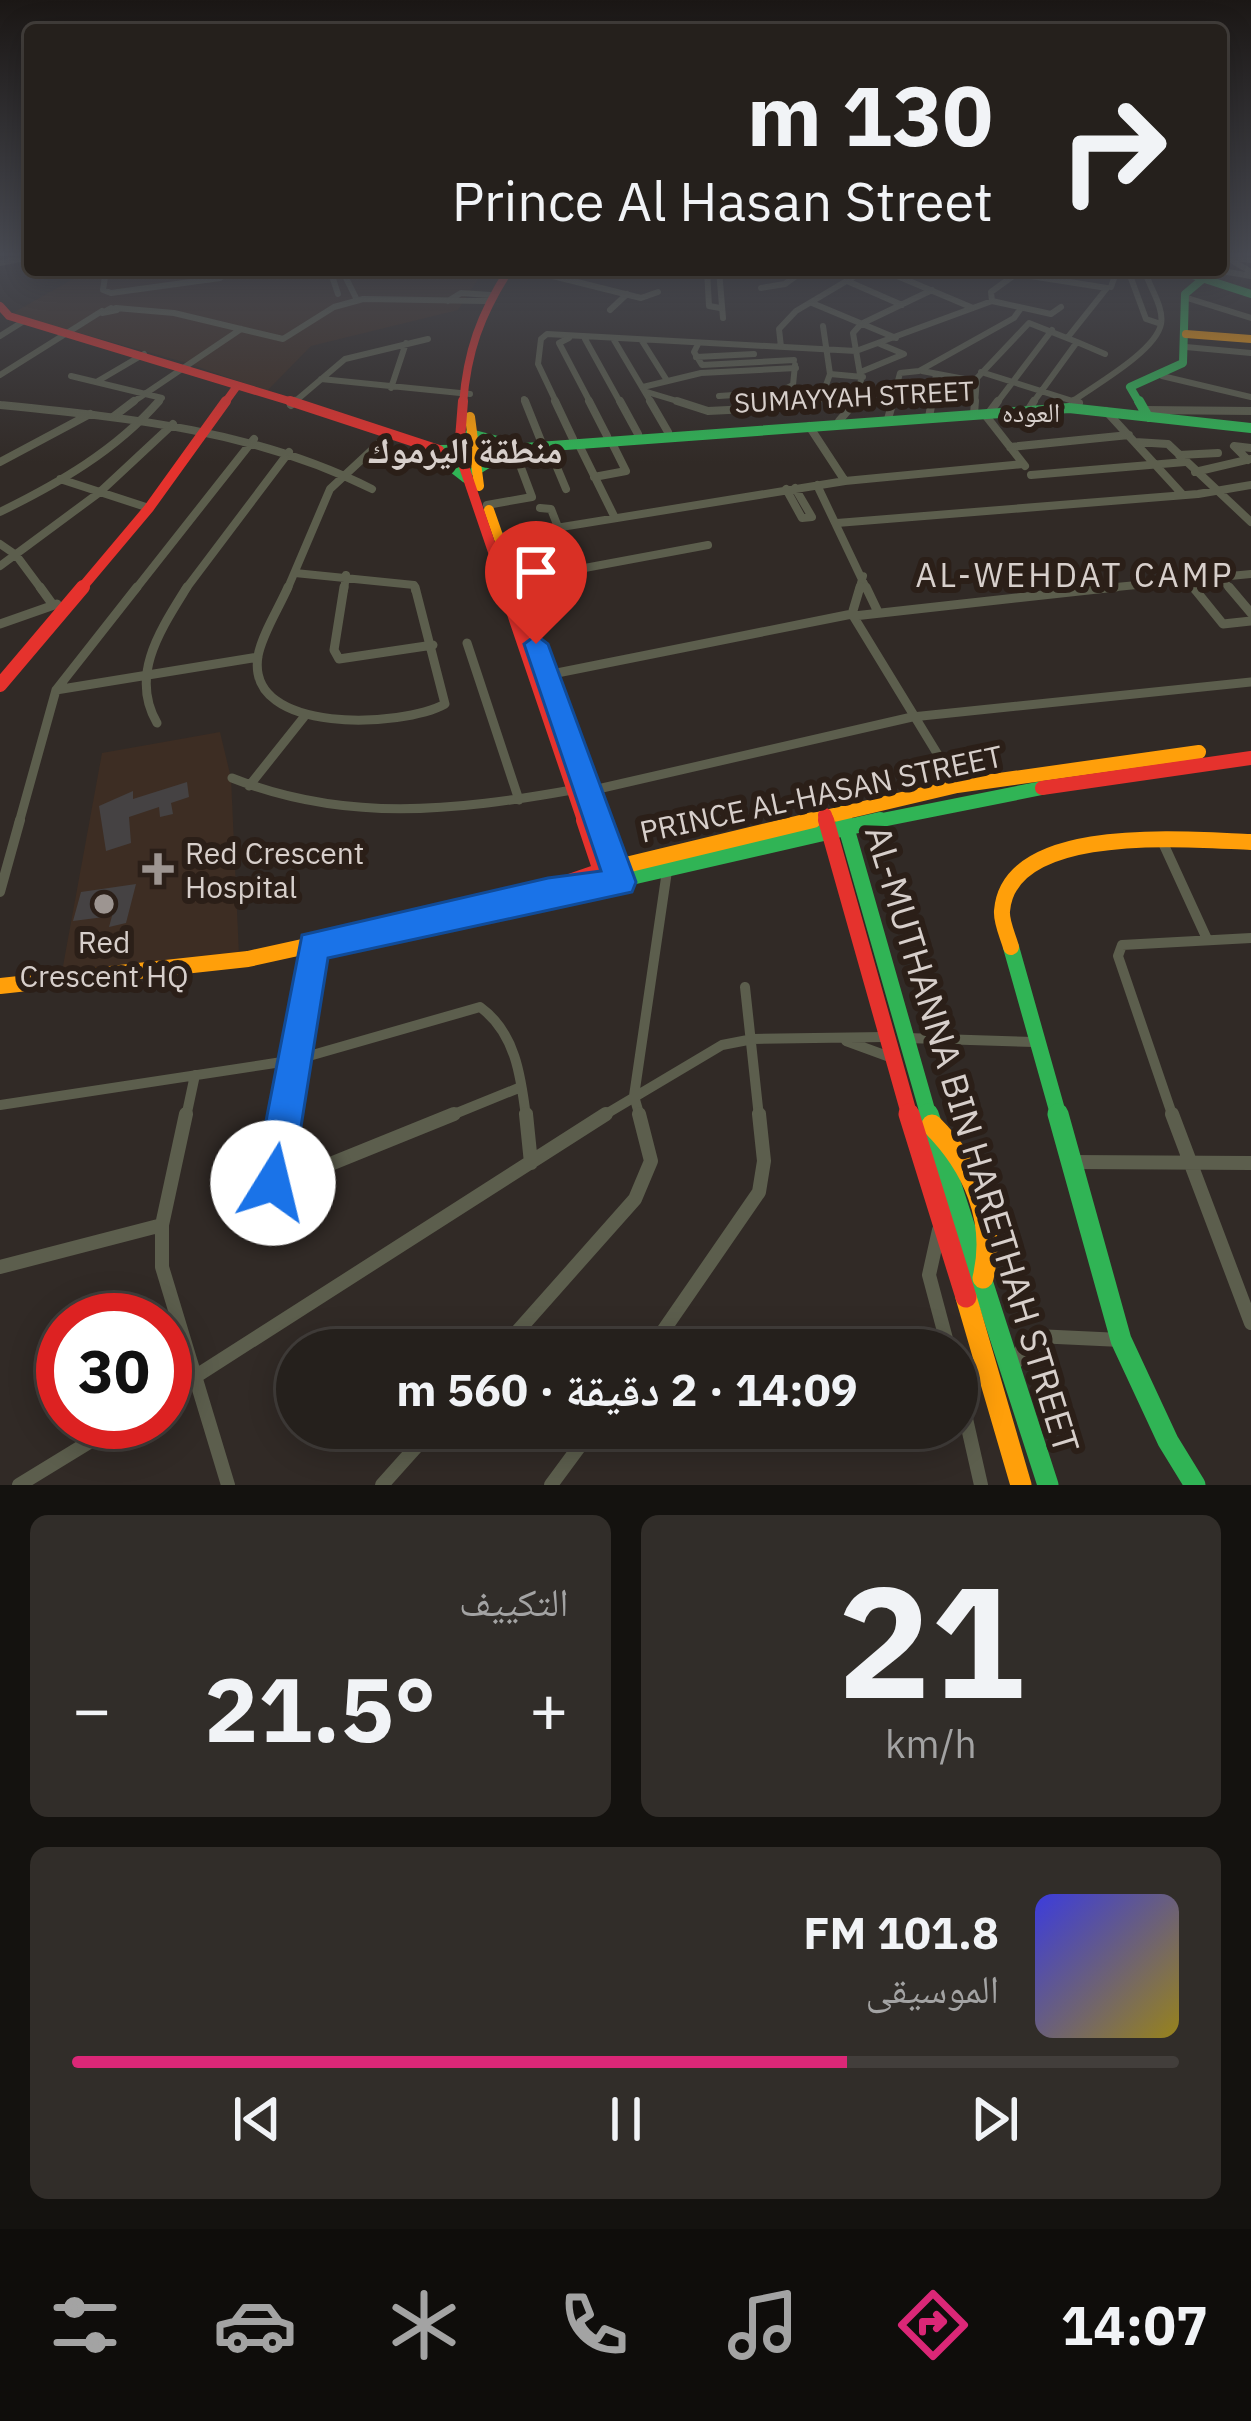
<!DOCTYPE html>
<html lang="ar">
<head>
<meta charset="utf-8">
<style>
  body { margin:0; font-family:"IBM Plex Sans","Noto Naskh Arabic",sans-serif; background:#312d29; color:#f1f3f6; direction:rtl; height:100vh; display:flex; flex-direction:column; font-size:45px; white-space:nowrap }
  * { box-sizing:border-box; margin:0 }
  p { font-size:39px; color:#a3a3a3 }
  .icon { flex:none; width:66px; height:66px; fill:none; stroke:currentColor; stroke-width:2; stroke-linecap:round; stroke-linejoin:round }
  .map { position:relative; height:1485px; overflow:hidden; direction:ltr }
  .panel { display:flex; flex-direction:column; gap:30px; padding:30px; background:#14120f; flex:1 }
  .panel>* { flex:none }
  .top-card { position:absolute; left:24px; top:24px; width:1203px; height:252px; border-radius:12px; box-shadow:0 6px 30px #0003,0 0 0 3px #423e3b; direction:rtl; background:#25201c; color:#f1f3f6; overflow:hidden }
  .speed { position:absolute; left:36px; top:1293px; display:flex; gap:24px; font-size:60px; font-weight:700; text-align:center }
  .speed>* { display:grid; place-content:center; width:156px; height:156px; border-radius:50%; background:#25201c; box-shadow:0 6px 30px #0003,0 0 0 3px #423e3b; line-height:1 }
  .speed .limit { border:18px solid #d22; background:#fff; color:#111 }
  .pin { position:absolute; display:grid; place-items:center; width:102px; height:102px; color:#fff; margin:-123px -51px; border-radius:50% 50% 50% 0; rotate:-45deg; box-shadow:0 0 12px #0007 }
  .pin .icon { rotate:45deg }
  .me { position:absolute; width:132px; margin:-66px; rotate:9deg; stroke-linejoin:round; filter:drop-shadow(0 0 9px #0008) }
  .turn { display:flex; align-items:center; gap:42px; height:252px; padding:0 36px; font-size:54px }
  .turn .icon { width:156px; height:156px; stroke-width:2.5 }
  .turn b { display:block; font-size:84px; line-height:102px }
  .big { font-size:90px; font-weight:700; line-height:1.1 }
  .panel .card { flex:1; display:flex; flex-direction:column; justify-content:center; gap:18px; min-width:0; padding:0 42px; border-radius:18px; background:#312d29 }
  .panel .dial { align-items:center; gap:0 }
  .dial b { font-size:156px; line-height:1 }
  .song { display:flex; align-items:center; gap:36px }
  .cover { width:144px; height:144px; border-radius:18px; background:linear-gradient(135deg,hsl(240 70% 55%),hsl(50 70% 35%)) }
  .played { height:12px; border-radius:6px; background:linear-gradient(90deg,#db2777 70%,#423e3b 70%) }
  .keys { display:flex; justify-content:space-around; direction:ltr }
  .heat { display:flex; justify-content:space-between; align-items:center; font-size:66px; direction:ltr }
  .panel .tiles { flex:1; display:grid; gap:30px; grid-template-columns:1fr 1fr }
  .card:last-child { grid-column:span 2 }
  .trip { position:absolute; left:276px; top:1329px; width:702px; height:120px; border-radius:60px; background:#25201c; box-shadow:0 6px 30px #0003,0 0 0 3px #423e3b; font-weight:700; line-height:120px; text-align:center; direction:rtl }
  .dock { display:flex; height:192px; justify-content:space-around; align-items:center; background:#0f0d0b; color:#a3a3a3 }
  .dock .icon { width:84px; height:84px }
  .dock .on { color:#db2777 }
  .dock b { font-size:54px; color:#f1f3f6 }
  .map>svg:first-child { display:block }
  .built { fill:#3d2d23 }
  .building { fill:#454243 }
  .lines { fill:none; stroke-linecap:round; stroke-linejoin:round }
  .street-far4 { stroke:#5c5e4d; stroke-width:6 }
  .street-far3 { stroke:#5c5e4d; stroke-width:8 }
  .street-far2 { stroke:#5c5e4d; stroke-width:9 }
  .street-far1 { stroke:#5c5e4d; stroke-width:10 }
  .street { stroke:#5c5e4d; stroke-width:14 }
  .fast-far4 { stroke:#30b455; stroke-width:8 }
  .fast-far3 { stroke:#30b455; stroke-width:10 }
  .fast-far2 { stroke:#30b455; stroke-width:14 }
  .fast-far1 { stroke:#30b455; stroke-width:16 }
  .fast { stroke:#30b455; stroke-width:21 }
  .slow-far4 { stroke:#ff9f0a; stroke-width:8 }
  .slow-far3 { stroke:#ff9f0a; stroke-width:10 }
  .slow-far2 { stroke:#ff9f0a; stroke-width:14 }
  .slow-far1 { stroke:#ff9f0a; stroke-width:16 }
  .slow { stroke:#ff9f0a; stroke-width:21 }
  .jam-far4 { stroke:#e5322d; stroke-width:8 }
  .jam-far3 { stroke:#e5322d; stroke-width:10 }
  .jam-far2 { stroke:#e5322d; stroke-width:14 }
  .jam-far1 { stroke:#e5322d; stroke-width:16 }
  .jam { stroke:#e5322d; stroke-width:21 }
  .route { fill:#1a73e8; stroke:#114b97; stroke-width:3 }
  .poi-dot { fill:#9d9591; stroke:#2b1f18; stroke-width:4.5 }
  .labels { text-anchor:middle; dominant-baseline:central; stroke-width:12; stroke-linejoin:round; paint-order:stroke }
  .far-street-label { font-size:27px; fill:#d7cfcb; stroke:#2b1f18 }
  .far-neighbourhood-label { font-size:27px; fill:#d7cfcb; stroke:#2b1f18 }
  .street-label { font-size:30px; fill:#d7cfcb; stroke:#2b1f18 }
  .poi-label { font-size:30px; fill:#d7cfcb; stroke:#2b1f18; text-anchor:start }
  .neighbourhood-label { font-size:33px; letter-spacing:3px; fill:#d7cfcb; stroke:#2b1f18 }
  .far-district-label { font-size:36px; font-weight:bold; fill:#d7cfcb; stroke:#2b1f18 }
  .near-street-label { font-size:36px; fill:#d7cfcb; stroke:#2b1f18 }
</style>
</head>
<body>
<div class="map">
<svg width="1251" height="1485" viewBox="0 0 1251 1485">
  <rect width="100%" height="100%" fill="#312a26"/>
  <!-- built -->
  <path class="built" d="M89,270H484L458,310L311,346L267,391L187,363L11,314Z
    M220,732L231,778L239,955L61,977L102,753Z"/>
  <!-- building -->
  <path class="building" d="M187,782L189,797L171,803L173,814L160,817L159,807L129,817L131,843L106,851L99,806L133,791V799Z
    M136,884L126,923L109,927L112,916L73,921L81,892Z"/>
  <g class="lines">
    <!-- street-far4 -->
    <path class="street-far4" d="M1223,255L1251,272
      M1227,257L1251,260
      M0,263L30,257
      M106,270L103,290L111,293
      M330,270L338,294
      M342,270L356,298
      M529,270L641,298L658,292
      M707,270L709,306L720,308
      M719,270L723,318
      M818,270L858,274
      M883,270L973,308
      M993,270L1107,288L1068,337
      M1128,270L1146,319L1161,324
      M1216,270L1251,276
      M847,281L902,305
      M1111,287L1117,270
      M761,288L785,284L804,270
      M111,293L220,278L227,270
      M1184,297L1251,318
      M448,301L461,293L490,295
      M992,301L991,292L1013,276
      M812,303L896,338
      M111,308L117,310L102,313Z
      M116,308L174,313L283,339L334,307L363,299L488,301
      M610,310L627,294
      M0,336L24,321
      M569,338L559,343L591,404
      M585,339L621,404
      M614,340L652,404
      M642,341L666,379
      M1077,342L1105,354
      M698,344L694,352L702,365L794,360
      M781,347L779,329L796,311L865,270
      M1186,347L1251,353
      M696,357L754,354
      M863,371L904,354L880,344
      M922,371L975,381
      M981,372L1079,403
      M830,374L863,377
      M0,375L102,311
      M71,376L162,398L156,404
      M1162,376L1251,397
      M321,379L470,394
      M98,381L144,354
      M643,387L701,373L796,368
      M391,388L406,343
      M647,392L687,404
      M719,396L779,392L793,385L795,365
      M524,399L526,404
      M1073,401C1095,385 1156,351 1161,324C1164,309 1152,291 1147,277L1154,270
      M130,404L241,329
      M292,404L345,359L428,339
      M557,404L538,364L541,339L547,334L856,351L992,301L1051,314L1061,307
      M810,404L821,399L830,374L823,326
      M854,404L861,380L853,333L861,324L932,290
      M892,404L900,373L919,371L1014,318L1021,308
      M931,404L936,374
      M975,404L977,378L1029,323L1077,342L1032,404
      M996,404L1052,330"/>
    <!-- street-far3 -->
    <path class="street-far3" d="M525,401L541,441
      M555,401L573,439
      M589,401L607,436
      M620,401L638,434
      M650,401L668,432
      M677,401L708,411L807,406L816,401
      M1074,401L1079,403
      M0,405C130,418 254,430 372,489
      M291,405L295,401
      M1029,409L1034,401
      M1145,410L1251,411
      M1106,411L1183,495
      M989,413L998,401
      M974,414L975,401
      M986,416L1025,466
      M113,417L134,401
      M929,417L932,401
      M888,419L893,401
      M839,421L856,401
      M1135,442L1168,444L1251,522
      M578,443L615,518
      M548,446L566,489
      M1010,447L1129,435
      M1179,455L1218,453
      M1248,460L1234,446L1251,448
      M0,462L90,414
      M1195,472L1251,459
      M1031,475L1185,462
      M594,477L626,471L611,441
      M60,479L149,508
      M845,481L1023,464
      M817,485L867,590
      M786,489L802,518L812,517L795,488
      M487,505L532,497L514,449
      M540,508L551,509L558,527
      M0,512C59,483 115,451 159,401
      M837,523L1198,494L1251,485
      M500,537L845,481L809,426
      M0,544L16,555L42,590
      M0,566L100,492L173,424
      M295,573L414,585L415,590
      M1220,577L1231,590
      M1187,580L1195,590
      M515,581L708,545
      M135,590L254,439
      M185,590L289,452
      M287,590L330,489L386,437
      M344,590L346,575
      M859,590L863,576
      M1085,590L1251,574"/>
    <!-- street-far2 -->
    <path class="street-far2" d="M40,587L53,605
      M288,587C279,608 262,634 258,656C245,736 404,727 445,704L415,587
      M344,587L334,650L339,659L433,645
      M860,587L852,614L957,786
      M866,587L877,610
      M1193,587L1223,624L1251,621
      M1229,587L1251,613
      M854,616L1116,587
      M0,624L57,604
      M467,643L519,800
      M547,675L852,614
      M56,690L258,657
      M157,723C129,675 161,629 187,587
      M232,778C346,823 454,811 572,790
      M249,786L304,717
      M589,791L912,717L1251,682
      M19,823L56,690L137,587"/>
    <!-- street-far1 -->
    <path class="street-far1" d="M1163,843L1207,939
      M0,892L20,820
      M745,987L759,1117
      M907,1038L1034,1042
      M846,1041L887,1056
      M0,1105L295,1060L480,1007C515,1032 521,1076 526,1117
      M186,1117L195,1075
      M283,1117L314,946
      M447,1117L521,1087
      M601,1117L722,1045L753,1039L884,1037
      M640,1117L634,1096L667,871
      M1173,1117L1118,956L1122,945L1251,938"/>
    <!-- street -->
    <path class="street" d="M186,1114L162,1225V1267L228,1485
      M284,1114L272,1179L276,1186L454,1114
      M526,1114L531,1163
      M1172,1114L1251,1323
      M1071,1162L1251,1163
      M939,1230L929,1275L949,1350
      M0,1267L162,1225
      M501,1350L635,1199L651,1161L639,1114
      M650,1350L759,1192L764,1161L759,1114
      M1016,1362L1026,1341L1036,1336L1121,1340
      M957,1379L981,1485
      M165,1396L606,1114
      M19,1485L122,1422
      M382,1485L433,1428
      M551,1485L593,1428"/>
    <!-- fast-far4 -->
    <path class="fast-far4" d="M1177,270L1251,294
      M1140,404L1130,387L1183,363L1185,294L1204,278"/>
    <!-- fast-far3 -->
    <path class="fast-far3" d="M1139,401L1148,417
      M470,434L509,444
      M430,450L466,478
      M439,450L511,449L1069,408L1251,428
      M475,471L511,449"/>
    <!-- fast-far2 -->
    <path class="fast-far2" d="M841,811L844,823
      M867,823L1042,788"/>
    <!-- fast-far1 -->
    <path class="fast-far1" d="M844,820L929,1117
      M605,883L880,820
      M1011,947L1059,1117"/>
    <!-- fast -->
    <path class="fast" d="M928,1114L1048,1485
      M1058,1114L1121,1340L1168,1441L1195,1485"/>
    <!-- slow-far4 -->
    <path class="slow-far4" d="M1186,334L1251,339"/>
    <!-- slow-far3 -->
    <path class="slow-far3" d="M470,417L479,486
      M489,510L517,590"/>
    <!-- slow-far2 -->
    <path class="slow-far2" d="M516,587L599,823
      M800,823L957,786L1199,752"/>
    <!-- slow-far1 -->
    <path class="slow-far1" d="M598,820L618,876
      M601,871L813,820
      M1011,947C1008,936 1001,922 1002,911C1009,822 1191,840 1251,842
      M0,986L248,959L548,893L606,886"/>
    <!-- slow -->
    <path class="slow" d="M932,1125C973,1166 997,1220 983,1278
      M966,1297L1021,1485"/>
    <!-- jam-far4 -->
    <path class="jam-far4" d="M0,306L9,316L299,404
      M224,404L237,386
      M463,404C467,352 480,315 509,270"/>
    <!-- jam-far3 -->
    <path class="jam-far3" d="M290,401L439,450
      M463,401L459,452L506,590
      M80,590L149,508L226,401"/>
    <!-- jam-far2 -->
    <path class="jam-far2" d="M505,587L585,823
      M0,685L83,587
      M1042,788L1251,758
      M825,815L827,823"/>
    <!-- jam-far1 -->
    <path class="jam-far1" d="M584,820L605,883
      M826,820L910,1117
      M555,887L601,871"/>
    <!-- jam -->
    <path class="jam" d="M909,1114L966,1297"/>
  </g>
  <!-- sky -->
  <linearGradient id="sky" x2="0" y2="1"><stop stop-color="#1b1715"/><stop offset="0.55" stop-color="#484a52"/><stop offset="1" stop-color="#484a52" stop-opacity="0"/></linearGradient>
  <rect width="1251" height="463" fill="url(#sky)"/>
  <!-- route -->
  <path class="route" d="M536,635L548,644L636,882L632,892L328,958L292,1183L287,1197L273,1203L259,1197L254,1183L302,935L548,878L601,871L524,644Z"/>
  <!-- markers -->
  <g class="poi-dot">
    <path d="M152 851h12v12h12v12h-12v12h-12v-12h-12v-12h12z"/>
    <circle cx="104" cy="904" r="12"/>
  </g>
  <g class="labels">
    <!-- far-street labels -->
    <g class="far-street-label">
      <text transform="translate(854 396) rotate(-3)">SUMAYYAH STREET</text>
    </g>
    <!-- far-neighbourhood labels -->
    <g class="far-neighbourhood-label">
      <text x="1031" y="411">العوده</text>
    </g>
    <!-- street labels -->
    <g class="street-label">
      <text transform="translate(821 793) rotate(-12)">PRINCE AL-HASAN STREET</text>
    </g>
    <!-- poi labels -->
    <g class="poi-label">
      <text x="185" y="852">Red Crescent<tspan x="185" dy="34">Hospital</tspan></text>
      <text x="104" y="941" text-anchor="middle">Red<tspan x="104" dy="34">Crescent HQ</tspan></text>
    </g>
    <!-- neighbourhood labels -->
    <g class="neighbourhood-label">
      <text x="1075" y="574">AL-WEHDAT CAMP</text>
    </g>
    <!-- far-district labels -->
    <g class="far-district-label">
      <text x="465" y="449">منطقة اليرموك</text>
    </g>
    <!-- near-street labels -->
    <g class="near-street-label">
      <text transform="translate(973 1139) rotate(73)">AL-MUTHANNA BIN HARETHAH STREET</text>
    </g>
  </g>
</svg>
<div class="speed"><div class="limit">30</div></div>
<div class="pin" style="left:536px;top:644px;background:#d93025"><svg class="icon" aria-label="arrive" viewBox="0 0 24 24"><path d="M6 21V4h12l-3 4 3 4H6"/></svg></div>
<svg class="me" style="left:273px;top:1183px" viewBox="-20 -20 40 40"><circle r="19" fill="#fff"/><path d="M0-13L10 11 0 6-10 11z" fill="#1a73e8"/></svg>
<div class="trip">14:09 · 2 دقيقة · 560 m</div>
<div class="top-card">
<div class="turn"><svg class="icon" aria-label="right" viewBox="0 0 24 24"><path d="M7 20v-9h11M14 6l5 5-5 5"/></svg><div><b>130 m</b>Prince Al Hasan Street</div></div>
</div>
</div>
<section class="panel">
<div class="tiles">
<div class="card dial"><b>21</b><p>km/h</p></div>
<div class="card"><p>التكييف</p>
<div class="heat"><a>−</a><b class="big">21.5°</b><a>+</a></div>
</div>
<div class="card">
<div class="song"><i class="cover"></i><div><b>101.8 FM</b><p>الموسيقى</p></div></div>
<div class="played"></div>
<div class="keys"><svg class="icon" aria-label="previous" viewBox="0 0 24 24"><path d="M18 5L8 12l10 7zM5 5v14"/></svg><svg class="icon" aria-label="pause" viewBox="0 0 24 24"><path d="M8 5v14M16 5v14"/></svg><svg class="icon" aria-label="next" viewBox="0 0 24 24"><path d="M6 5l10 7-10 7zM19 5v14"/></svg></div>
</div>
</div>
</section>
<nav class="dock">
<b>14:07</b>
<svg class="icon on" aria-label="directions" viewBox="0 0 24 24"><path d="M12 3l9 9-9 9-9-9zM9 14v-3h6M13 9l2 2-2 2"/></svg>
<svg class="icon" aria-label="music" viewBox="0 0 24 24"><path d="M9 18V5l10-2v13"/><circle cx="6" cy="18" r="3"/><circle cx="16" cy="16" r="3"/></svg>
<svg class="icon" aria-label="phone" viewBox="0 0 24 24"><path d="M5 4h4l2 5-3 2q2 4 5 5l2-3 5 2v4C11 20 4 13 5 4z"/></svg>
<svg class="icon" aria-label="climate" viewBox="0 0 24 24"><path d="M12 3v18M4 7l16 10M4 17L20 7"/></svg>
<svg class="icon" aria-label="car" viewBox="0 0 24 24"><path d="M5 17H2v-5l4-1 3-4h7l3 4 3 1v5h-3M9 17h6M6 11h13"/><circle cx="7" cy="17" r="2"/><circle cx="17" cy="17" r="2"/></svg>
<svg class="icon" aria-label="filters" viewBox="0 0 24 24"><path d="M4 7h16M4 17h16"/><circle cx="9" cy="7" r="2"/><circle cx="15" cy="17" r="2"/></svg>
</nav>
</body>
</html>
